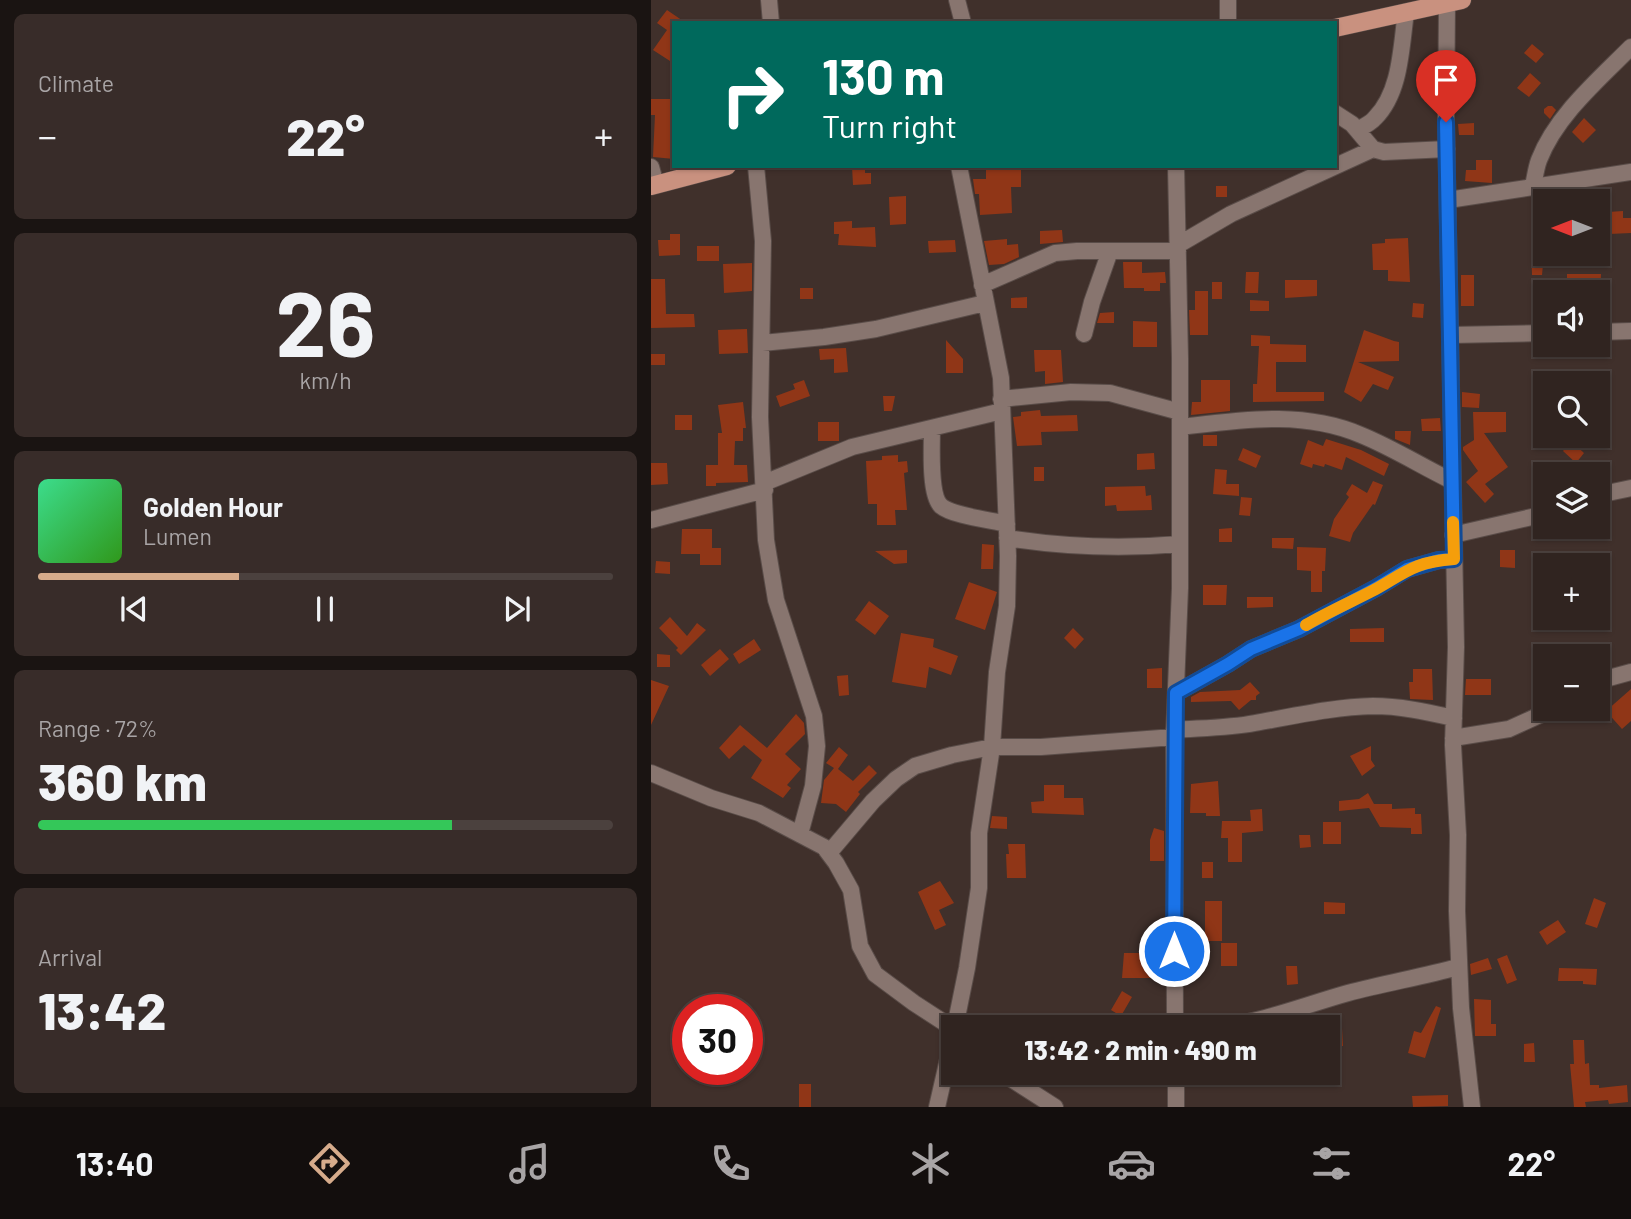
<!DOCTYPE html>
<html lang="en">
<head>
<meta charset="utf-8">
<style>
  body { margin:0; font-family:Barlow,sans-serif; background:#382c29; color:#f1f3f6; height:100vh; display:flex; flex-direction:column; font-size:26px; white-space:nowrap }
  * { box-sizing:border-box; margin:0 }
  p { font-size:23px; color:#a8a4a5 }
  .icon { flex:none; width:38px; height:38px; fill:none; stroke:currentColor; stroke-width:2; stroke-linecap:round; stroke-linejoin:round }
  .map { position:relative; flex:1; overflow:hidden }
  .drawer { display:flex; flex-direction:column; gap:14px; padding:14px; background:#1a1412; width:651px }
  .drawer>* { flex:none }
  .hud { position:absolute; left:21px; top:21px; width:665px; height:147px; border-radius:0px; box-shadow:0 2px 5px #0004,0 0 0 2px #4b413e; background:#00695c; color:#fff; overflow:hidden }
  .needle { width:46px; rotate:270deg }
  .tools { position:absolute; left:882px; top:189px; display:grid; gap:14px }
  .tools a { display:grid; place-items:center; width:77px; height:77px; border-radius:0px; background:#302420; box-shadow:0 2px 5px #0004,0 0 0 2px #4b413e; font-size:35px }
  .speed { position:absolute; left:21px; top:994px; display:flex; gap:14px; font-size:35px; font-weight:700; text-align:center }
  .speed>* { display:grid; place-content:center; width:91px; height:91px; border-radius:50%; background:#302420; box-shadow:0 2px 5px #0004,0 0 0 2px #4b413e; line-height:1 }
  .speed .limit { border:10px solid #d22; background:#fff; color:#111 }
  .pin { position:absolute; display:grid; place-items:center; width:60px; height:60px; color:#fff; margin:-72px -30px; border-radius:50% 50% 50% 0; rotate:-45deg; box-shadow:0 0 7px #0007 }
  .pin .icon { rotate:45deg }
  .me { position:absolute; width:77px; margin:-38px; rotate:0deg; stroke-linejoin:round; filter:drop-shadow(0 0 5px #0008) }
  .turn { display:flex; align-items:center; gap:24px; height:147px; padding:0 35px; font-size:32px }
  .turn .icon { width:91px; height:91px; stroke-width:2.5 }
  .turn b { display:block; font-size:49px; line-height:60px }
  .big { font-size:52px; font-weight:800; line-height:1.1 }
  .drawer .card { flex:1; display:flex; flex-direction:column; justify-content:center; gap:10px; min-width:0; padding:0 24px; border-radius:10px; background:#382c29 }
  .drawer .dial { align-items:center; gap:0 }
  .dial b { font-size:91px; line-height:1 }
  .song { display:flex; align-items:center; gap:21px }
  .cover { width:84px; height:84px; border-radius:10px; background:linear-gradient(135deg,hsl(150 70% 55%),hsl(110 70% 35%)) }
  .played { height:7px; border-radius:4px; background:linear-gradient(90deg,#d6ab8b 35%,#4b413e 35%) }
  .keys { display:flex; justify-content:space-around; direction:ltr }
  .heat { display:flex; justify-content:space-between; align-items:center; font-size:38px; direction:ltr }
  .charge { height:10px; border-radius:5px; background:linear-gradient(90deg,#34c759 72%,#4b413e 0) }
  .trip { position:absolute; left:290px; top:1015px; width:399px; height:70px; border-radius:0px; background:#302420; box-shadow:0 2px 5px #0004,0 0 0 2px #4b413e; font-weight:800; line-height:70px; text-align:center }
  .menu { display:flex; height:112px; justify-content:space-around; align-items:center; background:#130e0d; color:#a8a4a5 }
  .menu .icon { width:49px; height:49px }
  .menu .on { color:#d6ab8b }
  .menu b { font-size:32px; color:#f1f3f6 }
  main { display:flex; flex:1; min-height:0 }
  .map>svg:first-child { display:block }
  .building { fill:#903617 }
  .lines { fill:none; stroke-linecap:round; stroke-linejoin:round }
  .minor-casing { stroke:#594c48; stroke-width:18 }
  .major-casing { stroke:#594c48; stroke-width:19 }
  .minor { stroke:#88756f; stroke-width:16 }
  .major { stroke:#c9917f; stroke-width:18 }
  .route-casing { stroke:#114b97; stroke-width:18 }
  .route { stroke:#1a73e8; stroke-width:12 }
  .slow { stroke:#f59e0b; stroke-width:12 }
</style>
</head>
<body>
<main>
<section class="drawer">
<div class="card"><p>Climate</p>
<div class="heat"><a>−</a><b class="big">22°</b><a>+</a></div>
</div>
<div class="card dial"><b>26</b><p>km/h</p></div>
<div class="card">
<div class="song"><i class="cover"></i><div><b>Golden Hour</b><p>Lumen</p></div></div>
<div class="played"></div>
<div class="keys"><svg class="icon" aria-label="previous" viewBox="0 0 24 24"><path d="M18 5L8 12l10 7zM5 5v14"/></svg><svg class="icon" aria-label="pause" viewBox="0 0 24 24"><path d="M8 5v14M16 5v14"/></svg><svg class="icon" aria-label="next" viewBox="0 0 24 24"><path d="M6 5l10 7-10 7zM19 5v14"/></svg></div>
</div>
<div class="card"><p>Range · 72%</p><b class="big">360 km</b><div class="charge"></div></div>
<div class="card"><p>Arrival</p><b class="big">13:42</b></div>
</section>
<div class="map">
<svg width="980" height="1107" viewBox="0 0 980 1107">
  <rect width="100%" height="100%" fill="#40302b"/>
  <!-- building -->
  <path class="building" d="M16,10L35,23H23V55L19,61L2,50L16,30L6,23Z
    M881,44L893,54L885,63L873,53Z
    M879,73L890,83L878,97L866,88Z
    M0,99H23V159L2,157L4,115H0Z
    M897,106H901L905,110L899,119L893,113V109Z
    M933,118L945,130L932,143L921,132Z
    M823,123V135H808L807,124Z
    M825,160H841V183L814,181L815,170H825Z
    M201,166H214V173H220V184L202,185Z
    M335,166H370V187H360L361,213L329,215L328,194H324L322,179H335Z
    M565,186H576V197H565Z
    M255,196V224L239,225L238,197Z
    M972,211V218H980V233L958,234L957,212Z
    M201,221V228L224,227L225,247L187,245L188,234H183V222Z
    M411,230L412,242L389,244V231Z
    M19,234H29V255L8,256L7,240H19Z
    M757,238L759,282L737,281V270H722L721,244L734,243V239Z
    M356,239V245L367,244L368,257L353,264L338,265L333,241Z
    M304,240L305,252L278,253L277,241Z
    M894,244L891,275H881L880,245Z
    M46,246H68V261H46Z
    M472,262H491V273L514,272L515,283H509V291H493V288H473Z
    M101,263V291L73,293L72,264Z
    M595,272H608L607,293H594Z
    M916,274H950L949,295L937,285H916Z
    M810,275H823V306H810Z
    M0,279H14L15,314H43L44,327L0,328Z
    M634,280H666V296L634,298Z
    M561,282H571V299H561Z
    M149,288H162V299H149Z
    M544,291H557V335H539L538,310H544Z
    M376,297V308H360V298Z
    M599,300L618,301V311H599Z
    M762,303L773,304L772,318L761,317Z
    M463,312V323H446L449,313Z
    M482,321L506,322V347H482Z
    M96,329L97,353L68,354L67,330Z
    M713,330L743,341L748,342V361L707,362L743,377L737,390L722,384L710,402L693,392Z
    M600,335L619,336V344L655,345V362H625V392H673V401L602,402V384H606L608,346H600Z
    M295,340L312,359V373H295Z
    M195,348L197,372L183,373V359L169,360L168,349Z
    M383,350H410L412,382L394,384V371L384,372Z
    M0,354H14V365H0Z
    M153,380L159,396L129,407L125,396L144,389L142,384Z
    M550,380H579V411L540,415L541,402H550Z
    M811,392L829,394L828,408L811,407Z
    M232,396H244L241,411H233Z
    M92,402L95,428H92V441H84L83,465H96L97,482L65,483V486H55V465H67V433H71L67,405Z
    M389,410L390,416L426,415L427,431L390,432L391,445L366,446L362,417L370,416V412Z
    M822,412H855V432L833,433L857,467L834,484L843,494L834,503L815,482L827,471L812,450V447L823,440Z
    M24,415H41V430H24Z
    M789,418L790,431H771L770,419Z
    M167,422H188V441H167Z
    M744,431H760L759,445L744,439Z
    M552,435H566V446H552Z
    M675,439L710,450L738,464L733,476L695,457L691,470L674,464L673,467L662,464L661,468L649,464L657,440L672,446Z
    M920,441L933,453L925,463L912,451Z
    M592,448L610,456L605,468L587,460Z
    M503,453L504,469L486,470V454Z
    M247,455V462L256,461L257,472L253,473L256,510H244L245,525H226V504H217L215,461L231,460V456Z
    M0,463H16L17,484L0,485Z
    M383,467H393V481H383Z
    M564,469L576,470L575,484H588V496L562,494Z
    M722,481L732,485L724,505L722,504L702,533L699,542L678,536L683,519L698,497L695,494L701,484L716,493Z
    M494,486L495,496L500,495L501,510L466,511L465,505L454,506V487Z
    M590,497L601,498L599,516L588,515Z
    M581,528V542H568V529Z
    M925,528L941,529L940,541H925Z
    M31,529H61V548H70V565H49V554H30Z
    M621,538H643L642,549L621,548Z
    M331,544L343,545L342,569H330Z
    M646,547L675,548L674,571H671V592H660V571L646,570Z
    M256,550V563L243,564L224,551Z
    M849,550H864V568L849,567Z
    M5,561L19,562V574L4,573Z
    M318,582L346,592L334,630L304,619Z
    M552,585H576L575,605H552Z
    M596,597H622V607L596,608Z
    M218,601L238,616L224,635L204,620Z
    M19,617L36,636L46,623L55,630L30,655L25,650L27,648L8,628Z
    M422,628L433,639L424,649L413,638Z
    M733,628V642H699V629Z
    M250,633L283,639L282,647L307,656L300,675L278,667L275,688L241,682Z
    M103,639L110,650L88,664L82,654Z
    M69,649L78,659L59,676L50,665Z
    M6,654L19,655V667H6Z
    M511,668V688H496V669Z
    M762,669H781L782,700L759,699L758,682H762Z
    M197,675L198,695L188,696L186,676Z
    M815,679H840V695H814Z
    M0,680L18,686L0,725Z
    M599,682L609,693L605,696V700H600L588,710L580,701L540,702V697L549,692L589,690Z
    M980,689V721L971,729L955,711Z
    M145,714L153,723L154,734L134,754L150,769L136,785L140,788L132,798L100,778L111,760L93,745L78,759L68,748L89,725L116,748Z
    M720,746V760L724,766L711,776L699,756Z
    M188,747L197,755L187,769L202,781L218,765L226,773L207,792L209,794L195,812L185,804L170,803L173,780L183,768L175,763Z
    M567,781L569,816H555V813H539L540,784Z
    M393,785H413V798H432L433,815L381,813L380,802L393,801Z
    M717,793L723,804H741V809L764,808V814H770L771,834H760V828L729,827L718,808L688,811V801L708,799Z
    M611,809L612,831L591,833V862H577V838H570L571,821H600L599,810Z
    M341,816L356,817V829L339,828Z
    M672,822H690V844H672Z
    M503,828L513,831V861H499V840Z
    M648,835H659L660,847L649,848Z
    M357,844H374L375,878H356L355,854H358Z
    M551,862H562V878H551Z
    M289,881L303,903L288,910L295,925L284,930L267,892Z
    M943,898L955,903L946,928L934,924Z
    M554,901H571V941H554Z
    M673,902L694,903V914H673Z
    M907,920L915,932L896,945L888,932Z
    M570,943H586V966H570Z
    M473,953H513V978H471Z
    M856,955L866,980L856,984L846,959Z
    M837,958L841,969L820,975L819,964Z
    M635,966H646L647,984L636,985Z
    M908,968L946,969L945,985L932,984V981H907Z
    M471,991L481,997L470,1016L460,1010Z
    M823,999L840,1000V1024H845V1036H824Z
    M785,1006L790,1008L774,1058L757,1053L763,1031L770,1033Z
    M691,1028L692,1046H677V1029Z
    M922,1040H933L934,1064L938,1063L939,1085H948V1088L976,1085L977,1102L958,1104L957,1100L934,1102L935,1107H923L919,1064H923Z
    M883,1043L884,1062H873V1044Z
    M148,1084H160V1107H148Z
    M797,1095V1106L762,1107L761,1096Z"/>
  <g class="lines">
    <!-- minor casing -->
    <g class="minor-casing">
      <path id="minor" d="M118,0L120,23
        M306,0L312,23
        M577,0V23
        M796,3L795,122L805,647L802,745L807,835L806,911L810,1008L821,1107
        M684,113L701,124L722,149L733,152L796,149
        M706,130C712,127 720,123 724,118C750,92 750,47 755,12
        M105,166L112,241L109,417L115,540L125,600L163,716L166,746L162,786L149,834
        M0,167L5,185
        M882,186C884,177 885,168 888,160C905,116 947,80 980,47
        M797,200L980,172
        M527,245L580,214L722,149
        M331,285L404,253L426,251H527
        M947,332L980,331
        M433,334L441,302L459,251
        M799,335L894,333
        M111,343L173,337L225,329L334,303
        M350,399L420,392L459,393L529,412
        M529,427C590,420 652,410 710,435C742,448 770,466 801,481
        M281,429C281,445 278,495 290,506C302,516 340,520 356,524
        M113,483L201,447L351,411
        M947,495L980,488
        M0,520L114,490
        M802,535L894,514
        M356,538C414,547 472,549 529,544
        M947,681L980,672
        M525,693L577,664L600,649L648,629L725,588L756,569L788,560L803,559
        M523,730C550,728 578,728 604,723C644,716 682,707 722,706C750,706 776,712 803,718
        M802,738L858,729L902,709
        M0,773L60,798L108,813L173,847L185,863L200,890L209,946L224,974L263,1003L303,1029
        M178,853L222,801L245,779L264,766L301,755L341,747H390L523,737
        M304,1027L316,968L328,888V833L341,747L346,672L356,606L357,556L350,378L308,166
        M524,1027L523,737L529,588V358L525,166
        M567,1027C613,1022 654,1005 697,993C734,983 771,977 807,967
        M351,1073L404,1107
        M525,1073V1107
        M286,1107L303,1033"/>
    </g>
    <!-- major casing -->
    <g class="major-casing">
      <path id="major" d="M684,28L811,0
        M0,186L76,166"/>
    </g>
    <!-- minor -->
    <use href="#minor" class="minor"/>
    <!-- major -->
    <use href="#major" class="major"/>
  </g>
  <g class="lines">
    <!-- route casing -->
    <g class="route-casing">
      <path id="route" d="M523,951L525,693L577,664L600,649L648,629L725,588L756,569L788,560L803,559L795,122"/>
    </g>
    <!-- route -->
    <use href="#route" class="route"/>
    <!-- slow -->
    <path class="slow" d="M655,625C677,612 700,602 723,590C755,572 763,562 803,559L802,522"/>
  </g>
</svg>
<div class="tools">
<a><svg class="needle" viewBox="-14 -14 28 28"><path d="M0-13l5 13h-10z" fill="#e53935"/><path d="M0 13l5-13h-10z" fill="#a8a4a5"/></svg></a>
<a><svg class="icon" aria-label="sound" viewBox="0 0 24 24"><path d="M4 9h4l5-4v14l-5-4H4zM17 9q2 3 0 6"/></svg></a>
<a><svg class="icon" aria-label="search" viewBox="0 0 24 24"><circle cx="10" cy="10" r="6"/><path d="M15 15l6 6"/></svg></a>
<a><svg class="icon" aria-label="layers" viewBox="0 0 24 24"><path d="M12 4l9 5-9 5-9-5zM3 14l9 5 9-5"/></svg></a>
<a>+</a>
<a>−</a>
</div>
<div class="speed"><div class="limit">30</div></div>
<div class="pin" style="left:795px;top:122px;background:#d93025"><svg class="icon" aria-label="arrive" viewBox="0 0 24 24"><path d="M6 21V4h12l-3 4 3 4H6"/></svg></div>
<svg class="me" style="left:523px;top:951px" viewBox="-20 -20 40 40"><circle r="17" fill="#1a73e8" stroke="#fff" stroke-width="3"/><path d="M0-11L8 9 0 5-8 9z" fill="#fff"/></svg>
<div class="trip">13:42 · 2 min · 490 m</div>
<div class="hud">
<div class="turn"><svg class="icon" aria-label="right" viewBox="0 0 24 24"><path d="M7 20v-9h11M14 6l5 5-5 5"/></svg><div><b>130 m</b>Turn right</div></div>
</div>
</div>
</main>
<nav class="menu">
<b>13:40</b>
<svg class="icon on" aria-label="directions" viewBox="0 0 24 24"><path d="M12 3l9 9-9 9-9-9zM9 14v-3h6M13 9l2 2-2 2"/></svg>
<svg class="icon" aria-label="music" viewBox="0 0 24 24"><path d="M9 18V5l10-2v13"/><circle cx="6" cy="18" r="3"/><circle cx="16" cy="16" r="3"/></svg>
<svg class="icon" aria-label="phone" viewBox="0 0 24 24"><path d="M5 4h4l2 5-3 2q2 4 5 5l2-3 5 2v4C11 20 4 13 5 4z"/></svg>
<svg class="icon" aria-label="climate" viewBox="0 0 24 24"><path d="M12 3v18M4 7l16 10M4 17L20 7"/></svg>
<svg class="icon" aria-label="car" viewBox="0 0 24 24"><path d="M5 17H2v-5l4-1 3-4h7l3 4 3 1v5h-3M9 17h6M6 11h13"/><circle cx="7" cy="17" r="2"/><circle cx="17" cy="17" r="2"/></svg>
<svg class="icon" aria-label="filters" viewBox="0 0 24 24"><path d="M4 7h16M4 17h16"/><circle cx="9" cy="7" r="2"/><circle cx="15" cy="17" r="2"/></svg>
<b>22°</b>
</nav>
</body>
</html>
